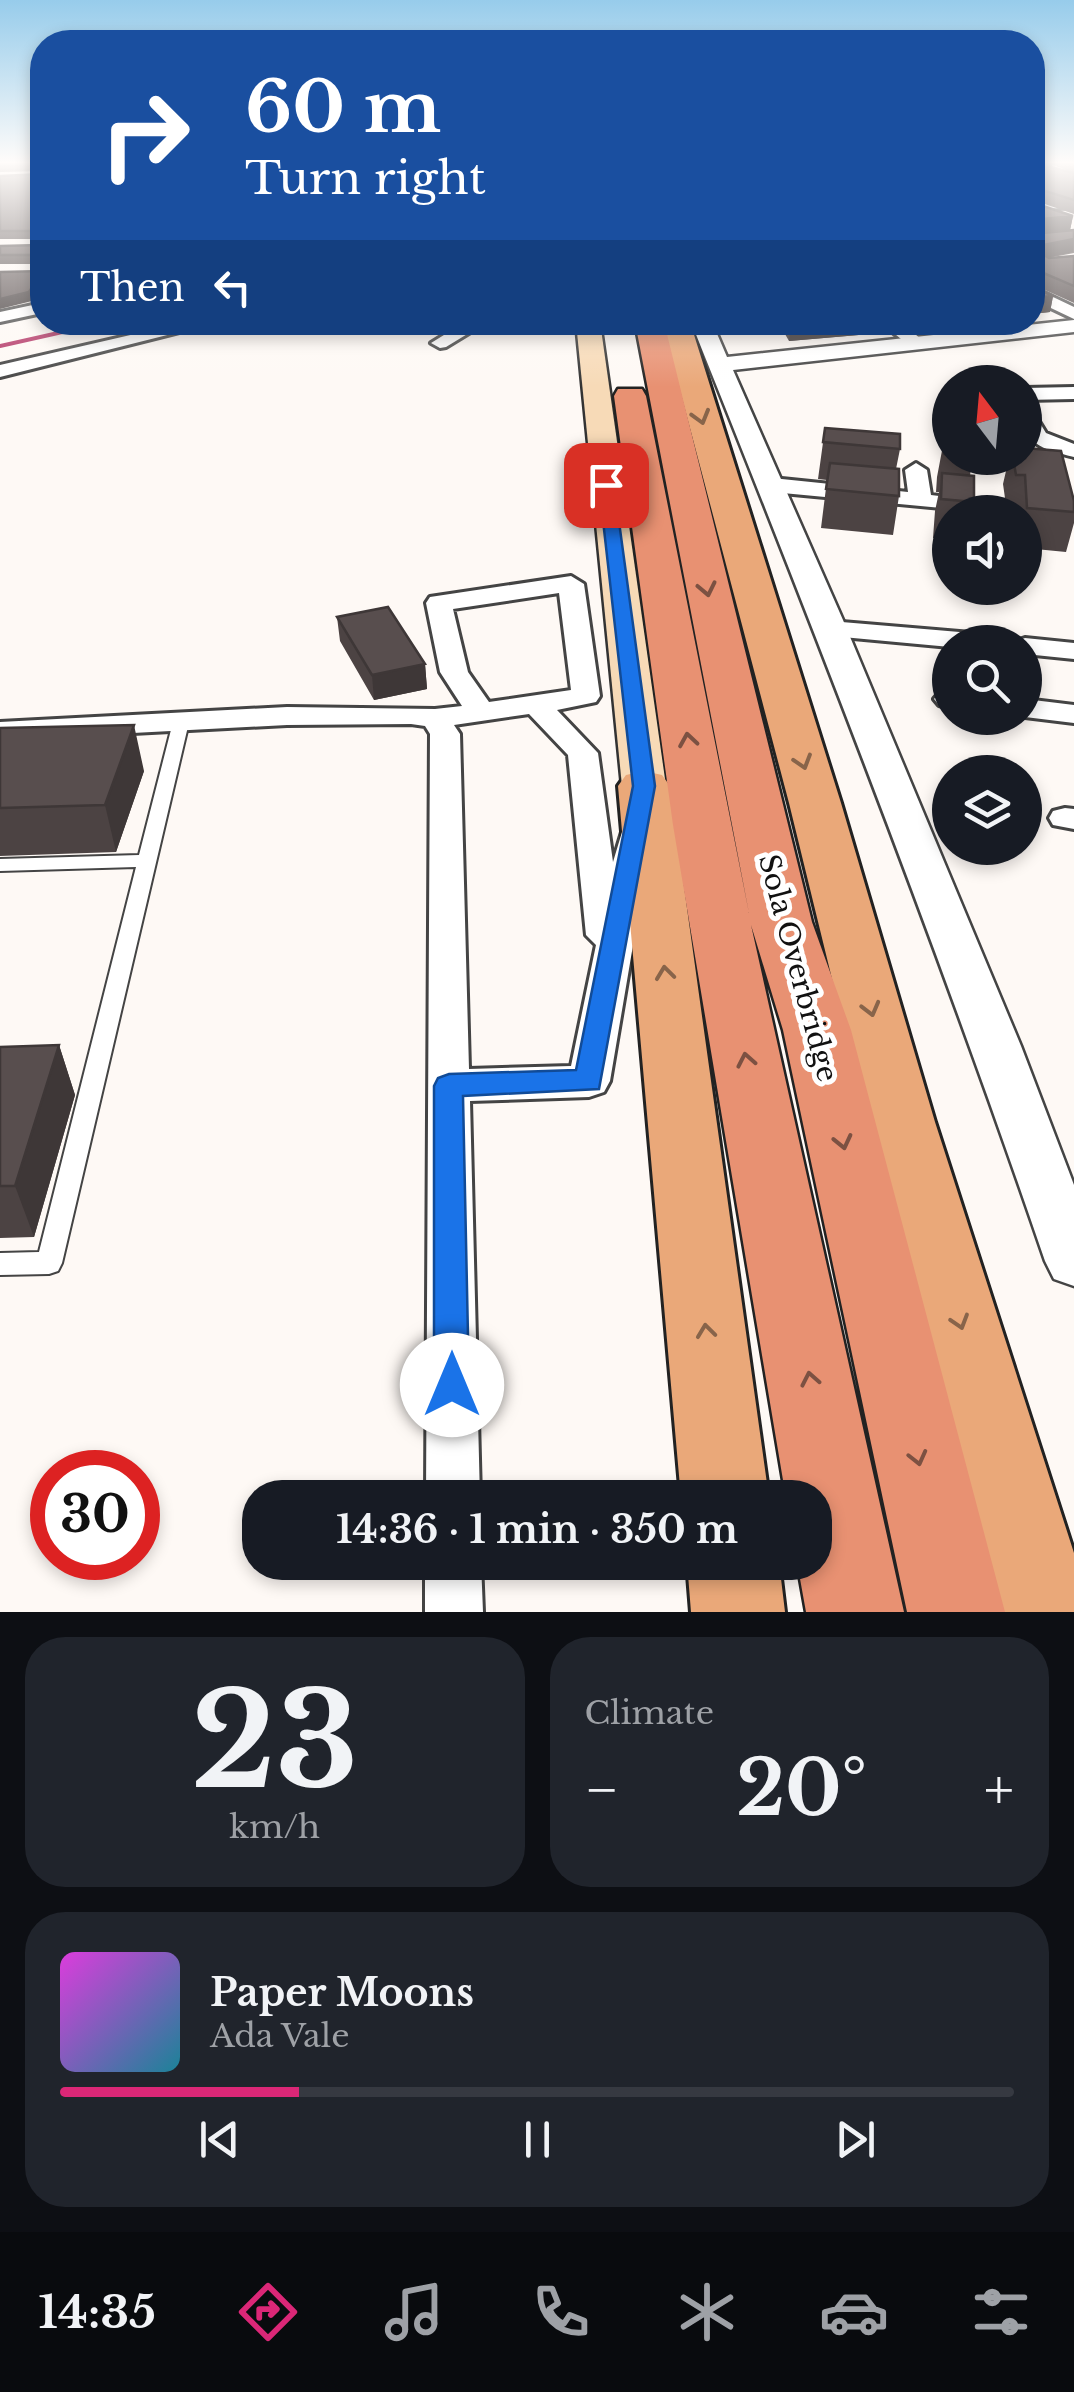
<!DOCTYPE html>
<html lang="en">
<head>
<meta charset="utf-8">
<style>
  body { margin:0; font-family:"Libre Baskerville",serif; background:#20242c; color:#f1f3f6; height:100vh; display:flex; flex-direction:column; font-size:38px; white-space:nowrap }
  * { box-sizing:border-box; margin:0 }
  p { font-size:32px; color:#9ea1a6 }
  .icon { flex:none; width:55px; height:55px; fill:none; stroke:currentColor; stroke-width:2; stroke-linecap:round; stroke-linejoin:round }
  .map { position:relative; height:1612px; overflow:hidden }
  .panel { display:flex; flex-direction:column; gap:25px; padding:25px; background:#0d0f14; flex:1 }
  .panel>* { flex:none }
  .top-card { position:absolute; left:30px; top:30px; width:1015px; height:305px; border-radius:40px; box-shadow:0 5px 15px #0003; background:#1a4fa0; color:#fff; overflow:hidden }
  .needle { width:65px; rotate:344deg }
  .fabs { position:absolute; left:932px; top:365px; display:grid; gap:20px }
  .fabs a { display:grid; place-items:center; width:110px; height:110px; border-radius:50%; background:#171b24; box-shadow:0 5px 15px #0003; font-size:50px }
  .speed { position:absolute; left:30px; top:1450px; display:flex; gap:20px; font-size:50px; font-weight:700; text-align:center }
  .speed>* { display:grid; place-content:center; width:130px; height:130px; border-radius:50%; background:#171b24; box-shadow:0 5px 15px #0003; line-height:1 }
  .speed .limit { border:15px solid #d22; background:#fff; color:#111 }
  .pin { position:absolute; display:grid; place-items:center; width:85px; height:85px; color:#fff; margin:-42px; border-radius:20px; box-shadow:0 5px 15px #0006 }
  .me { position:absolute; width:110px; margin:-55px; rotate:0deg; stroke-linejoin:round; filter:drop-shadow(0 0 8px #0008) }
  .turn { display:flex; align-items:center; gap:35px; height:210px; padding:0 50px; font-size:45px }
  .turn .icon { width:130px; height:130px; stroke-width:2.5 }
  .turn b { display:block; font-size:70px; line-height:85px }
  .then { display:flex; align-items:center; height:95px; padding:0 50px; background:#0003; gap:20px; font-size:38px }
  .big { font-size:75px; font-weight:800; line-height:1.1 }
  .panel .tile { flex:1; display:flex; flex-direction:column; justify-content:center; gap:15px; min-width:0; padding:0 35px; border-radius:40px; background:#20242c }
  .panel .dial { align-items:center; gap:0 }
  .dial b { font-size:130px; line-height:1 }
  .song { display:flex; align-items:center; gap:30px }
  .cover { width:120px; height:120px; border-radius:15px; background:linear-gradient(135deg,hsl(300 70% 55%),hsl(190 70% 35%)) }
  .played { height:10px; border-radius:5px; background:linear-gradient(90deg,#db2777 25%,#363941 25%) }
  .keys { display:flex; justify-content:space-around; direction:ltr }
  .heat { display:flex; justify-content:space-between; align-items:center; font-size:55px; direction:ltr }
  .panel .tiles { flex:1; display:grid; gap:25px; grid-template-columns:1fr 1fr }
  .tile:last-child { grid-column:span 2 }
  .trip { position:absolute; left:242px; top:1480px; width:590px; height:100px; border-radius:40px; background:#171b24; box-shadow:0 5px 15px #0003; font-weight:800; line-height:100px; text-align:center }
  .tabs { display:flex; height:160px; justify-content:space-around; align-items:center; background:#090b0e; color:#9ea1a6 }
  .tabs .icon { width:70px; height:70px }
  .tabs .on { color:#db2777 }
  .tabs b { font-size:45px; color:#f1f3f6 }
  .map>svg:first-child { display:block }
  .lines { fill:none; stroke-linecap:round; stroke-linejoin:round }
  .service-casing { stroke:#444; stroke-width:4 }
  .minor-casing { stroke:#444; stroke-width:6 }
  .tertiary-casing { stroke:#444; stroke-width:5 }
  .secondary-casing { stroke:#333; stroke-width:5 }
  .primary-casing { stroke:#222; stroke-width:6 }
  .trunk-casing { stroke:#222; stroke-width:5 }
  .service { fill:#fff; fill-rule:evenodd }
  .minor { fill:#fff; fill-rule:evenodd }
  .tertiary { fill:#fff; fill-rule:evenodd }
  .secondary { fill:#f7dab7; fill-rule:evenodd }
  .primary { fill:#eaa879; fill-rule:evenodd }
  .trunk { fill:#e89172; fill-rule:evenodd }
  .rail { stroke:#b33666; stroke-width:4 }
  .wall { fill:#4c4343 }
  .shaded-wall { fill:#3e3737 }
  .building { fill:#584e4e; stroke:#3e3737; stroke-width:2.5 }
  .oneway { stroke:#88644a }
  .oneway2 { stroke:#7c5142 }
  .route { fill:#1a73e8; stroke:#114b97; stroke-width:2.5 }
  .labels { text-anchor:middle; dominant-baseline:central; stroke-width:10; stroke-linejoin:round; paint-order:stroke }
  .street-label { font-size:28px; fill:#111; stroke:#fff }
</style>
</head>
<body>
<div class="map">
<svg width="1074" height="1612" viewBox="0 0 1074 1612">
  <rect width="100%" height="100%" fill="#fef9f5"/>
  <g class="lines">
    <!-- service casing -->
    <g class="service-casing">
      <path id="service" d="M181,717L189,722L62,1263L58,1271L49,1274L0,1275V1253L39,1252L136,867L0,871V859L139,855L173,722Z"/>
    </g>
    <!-- minor casing -->
    <g class="minor-casing">
      <path id="minor" d="M1074,199V207L1032,210V202Z
        M1032,287L1074,307V319L1032,299Z
        M42,303V313L0,322V312Z
        M187,322H219L0,377V365Z
        M465,322H487L446,347L440,348L431,343Z
        M880,322H900L926,343L923,347H911Z
        M972,322H991L1004,335L989,339Z
        M1074,387V399L1025,400V388Z
        M1025,408L1032,410L1046,433L1074,444V457C1039,448 1025,446 1025,408Z
        M916,463L927,470L931,495L980,501L984,512L772,492L761,485L772,478L908,492L905,470Z
        M571,576L584,584L600,696L596,702L557,710L598,753L613,862L622,832L634,829L646,832L651,839L610,1081L604,1092L589,1097L470,1101L480,1498H426L430,734L425,726L411,724L287,725L0,740V722L287,707L435,709L462,706L440,672L426,603L430,597ZM559,593L571,690L489,702L468,672L453,609ZM529,714L568,755L586,935L596,945L571,1066L469,1069L460,734L454,725Z
        M830,621L983,634L997,642H950V647L821,635L817,629L821,623Z
        M1025,638L1074,643V659L1025,654V642H1014Z
        M950,690V708L939,705L934,699L939,693Z
        M1025,699L1074,705V723L1025,717Z
        M1065,808L1074,809V829L1053,825L1049,818L1053,811Z
        M425,1562H481L483,1612H425Z"/>
    </g>
    <!-- tertiary casing -->
    <g class="tertiary-casing">
      <path id="tertiary" d="M1074,320V332L733,370L843,620L1021,1046L1074,1185V1286L1054,1279L1045,1261C937,945 815,630 691,322H712L727,357Z"/>
    </g>
    <!-- secondary casing -->
    <g class="secondary-casing">
      <path id="secondary" d="M576,322H600L666,786L660,795L644,799L628,795L622,786Z"/>
    </g>
    <!-- primary casing -->
    <g class="primary-casing">
      <path id="primary" d="M662,322H690L841,803L935,1122L1074,1553V1612H999L867,1122L789,803Z
        M644,771L662,775L670,786L769,1498H681L618,786L626,775Z
        M687,1562H779L785,1612H691Z"/>
    </g>
    <!-- trunk casing -->
    <g class="trunk-casing">
      <path id="trunk" d="M635,322H664L812,922L851,1030L1005,1612H907L783,1030L751,925L904,1612H806L797,1562H815V1498H786L673,825L614,396L618,389H642L646,396L749,913Z"/>
    </g>
    <!-- service -->
    <use href="#service" class="service"/>
    <!-- minor -->
    <use href="#minor" class="minor"/>
    <!-- tertiary -->
    <use href="#tertiary" class="tertiary"/>
    <!-- secondary -->
    <use href="#secondary" class="secondary"/>
    <!-- primary -->
    <use href="#primary" class="primary"/>
    <!-- trunk -->
    <use href="#trunk" class="trunk"/>
    <!-- rail -->
    <path class="rail" d="M0,346L107,322"/>
  </g>
  <!-- wall -->
  <path class="wall" d="M0,161H42V171L0,172Z
    M1032,161H1074V173L1053,165L1051,167L1074,173V214L1033,200L1034,203L1073,216L1070,230L1032,233Z
    M42,174V264H0V246L40,245L41,239H0V176Z
    M1074,230V253L1048,258L1074,256V303L1034,285V287L1053,296L1050,312L1032,314V234Z
    M733,322H886L885,331L882,333L789,341L781,327H736Z
    M825,428L900,449L896,469L899,496L893,535L821,528L827,480L818,479Z
    M944,440L950,441V458H973L970,475L974,502L972,512H950V539L933,538L935,511L939,492H936L937,477Z
    M1009,458H1025L1074,501V523L1066,552L1025,548V512H1007L1003,484Z
    M337,617L425,664L427,689L374,700L340,641Z
    M0,728L144,771L116,852L0,856Z
    M59,1045L75,1095L34,1237L0,1238V1047Z"/>
  <!-- shaded-wall -->
  <path class="shaded-wall" d="M1073,216L1070,230L1032,233L1034,220Z
    M1074,239L1073,252L1036,260V250L1039,246Z
    M42,271V284L32,301L0,309V299Z
    M1053,296L1050,312L1032,314V298Z
    M821,322H886L885,331L882,333L789,341L791,325Z
    M912,322H950L912,327Z
    M425,664L427,689L374,700L372,675Z
    M134,725L144,771L116,852L105,805Z
    M59,1045L75,1095L34,1237L15,1186Z"/>
  <!-- building -->
  <path class="building" d="M0,161H42V172L40,164L0,165Z
    M1032,161H1050L1051,167L1074,173V200L1036,188L1032,190Z
    M42,174V231H0V176Z
    M1032,198L1034,203L1073,216L1034,220L1032,233Z
    M1074,230V239L1039,246L1036,250L1049,258L1074,256V286L1034,269V287L1053,296L1032,298V234Z
    M42,232V268L40,255H0V246L40,245Z
    M42,271L29,292L0,299V272Z
    M789,322H821L791,325Z
    M825,428L900,434V449L823,442Z
    M944,440L950,441V455L944,454Z
    M1025,448L1061,451L1074,501V512L1027,508L1025,475H1016L1013,458H1025Z
    M830,463L899,469V496L826,489Z
    M942,473L974,476V502L941,499Z
    M388,607L425,664L372,675L337,617Z
    M134,725L105,805L0,808V728Z
    M59,1045L15,1186H0V1047Z"/>
  <!-- one-way arrows -->
  <defs><path id="oneway-chevron" d="M-2-3.5L2.5 0L-2 3.5" fill="none" stroke-width="1.6" stroke-linecap="round" stroke-linejoin="round" transform="scale(2.5)"/></defs>
  <g class="oneway">
    <use href="#oneway-chevron" transform="translate(701 417) rotate(74)"/>
    <use href="#oneway-chevron" transform="translate(803 762) rotate(73)"/>
    <use href="#oneway-chevron" transform="translate(665 973) rotate(-97)"/>
    <use href="#oneway-chevron" transform="translate(871 1009) rotate(75)"/>
    <use href="#oneway-chevron" transform="translate(960 1322) rotate(73)"/>
    <use href="#oneway-chevron" transform="translate(706 1331) rotate(-97)"/>
  </g>
  <g class="oneway2">
    <use href="#oneway-chevron" transform="translate(707 589) rotate(78)"/>
    <use href="#oneway-chevron" transform="translate(688 740) rotate(-99)"/>
    <use href="#oneway-chevron" transform="translate(746 1060) rotate(-101)"/>
    <use href="#oneway-chevron" transform="translate(843 1142) rotate(77)"/>
    <use href="#oneway-chevron" transform="translate(810 1379) rotate(-101)"/>
    <use href="#oneway-chevron" transform="translate(918 1458) rotate(76)"/>
  </g>
  <!-- sky -->
  <linearGradient id="sky" x2="0" y2="1"><stop stop-color="#97cceb"/><stop offset="0.42" stop-color="#fffcfa"/><stop offset="1" stop-color="#fffcfa" stop-opacity="0"/></linearGradient>
  <rect width="1074" height="387" fill="url(#sky)"/>
  <!-- route -->
  <path class="route" d="M606,480L614,485L655,786L599,1089L463,1096L469,1385L464,1397L452,1402L439,1397L434,1385V1086L438,1078L449,1074L576,1070L633,786L599,485Z"/>
  <g class="labels">
    <!-- street labels -->
    <g class="street-label">
      <text transform="translate(798 968) rotate(75)">Sola Overbridge</text>
    </g>
  </g>
</svg>
<div class="fabs">
<a><svg class="needle" viewBox="-14 -14 28 28"><path d="M0-13l5 13h-10z" fill="#e53935"/><path d="M0 13l5-13h-10z" fill="#9ea1a6"/></svg></a>
<a><svg class="icon" aria-label="sound" viewBox="0 0 24 24"><path d="M4 9h4l5-4v14l-5-4H4zM17 9q2 3 0 6"/></svg></a>
<a><svg class="icon" aria-label="search" viewBox="0 0 24 24"><circle cx="10" cy="10" r="6"/><path d="M15 15l6 6"/></svg></a>
<a><svg class="icon" aria-label="layers" viewBox="0 0 24 24"><path d="M12 4l9 5-9 5-9-5zM3 14l9 5 9-5"/></svg></a>
</div>
<div class="speed"><div class="limit">30</div></div>
<div class="pin" style="left:606px;top:485px;background:#d93025"><svg class="icon" aria-label="arrive" viewBox="0 0 24 24"><path d="M6 21V4h12l-3 4 3 4H6"/></svg></div>
<svg class="me" style="left:452px;top:1385px" viewBox="-20 -20 40 40"><circle r="19" fill="#fff"/><path d="M0-13L10 11 0 6-10 11z" fill="#1a73e8"/></svg>
<div class="trip">14:36 · 1 min · 350 m</div>
<div class="top-card">
<div class="turn"><svg class="icon" aria-label="right" viewBox="0 0 24 24"><path d="M7 20v-9h11M14 6l5 5-5 5"/></svg><div><b>60 m</b>Turn right</div></div>
<div class="then">Then<svg class="icon" aria-label="left" viewBox="0 0 24 24"><path d="M17 20v-9H6M10 6l-5 5 5 5"/></svg></div>
</div>
</div>
<section class="panel">
<div class="tiles">
<div class="tile dial"><b>23</b><p>km/h</p></div>
<div class="tile"><p>Climate</p>
<div class="heat"><a>−</a><b class="big">20°</b><a>+</a></div>
</div>
<div class="tile">
<div class="song"><i class="cover"></i><div><b>Paper Moons</b><p>Ada Vale</p></div></div>
<div class="played"></div>
<div class="keys"><svg class="icon" aria-label="previous" viewBox="0 0 24 24"><path d="M18 5L8 12l10 7zM5 5v14"/></svg><svg class="icon" aria-label="pause" viewBox="0 0 24 24"><path d="M8 5v14M16 5v14"/></svg><svg class="icon" aria-label="next" viewBox="0 0 24 24"><path d="M6 5l10 7-10 7zM19 5v14"/></svg></div>
</div>
</div>
</section>
<nav class="tabs">
<b>14:35</b>
<svg class="icon on" aria-label="directions" viewBox="0 0 24 24"><path d="M12 3l9 9-9 9-9-9zM9 14v-3h6M13 9l2 2-2 2"/></svg>
<svg class="icon" aria-label="music" viewBox="0 0 24 24"><path d="M9 18V5l10-2v13"/><circle cx="6" cy="18" r="3"/><circle cx="16" cy="16" r="3"/></svg>
<svg class="icon" aria-label="phone" viewBox="0 0 24 24"><path d="M5 4h4l2 5-3 2q2 4 5 5l2-3 5 2v4C11 20 4 13 5 4z"/></svg>
<svg class="icon" aria-label="climate" viewBox="0 0 24 24"><path d="M12 3v18M4 7l16 10M4 17L20 7"/></svg>
<svg class="icon" aria-label="car" viewBox="0 0 24 24"><path d="M5 17H2v-5l4-1 3-4h7l3 4 3 1v5h-3M9 17h6M6 11h13"/><circle cx="7" cy="17" r="2"/><circle cx="17" cy="17" r="2"/></svg>
<svg class="icon" aria-label="filters" viewBox="0 0 24 24"><path d="M4 7h16M4 17h16"/><circle cx="9" cy="7" r="2"/><circle cx="15" cy="17" r="2"/></svg>
</nav>
</body>
</html>
